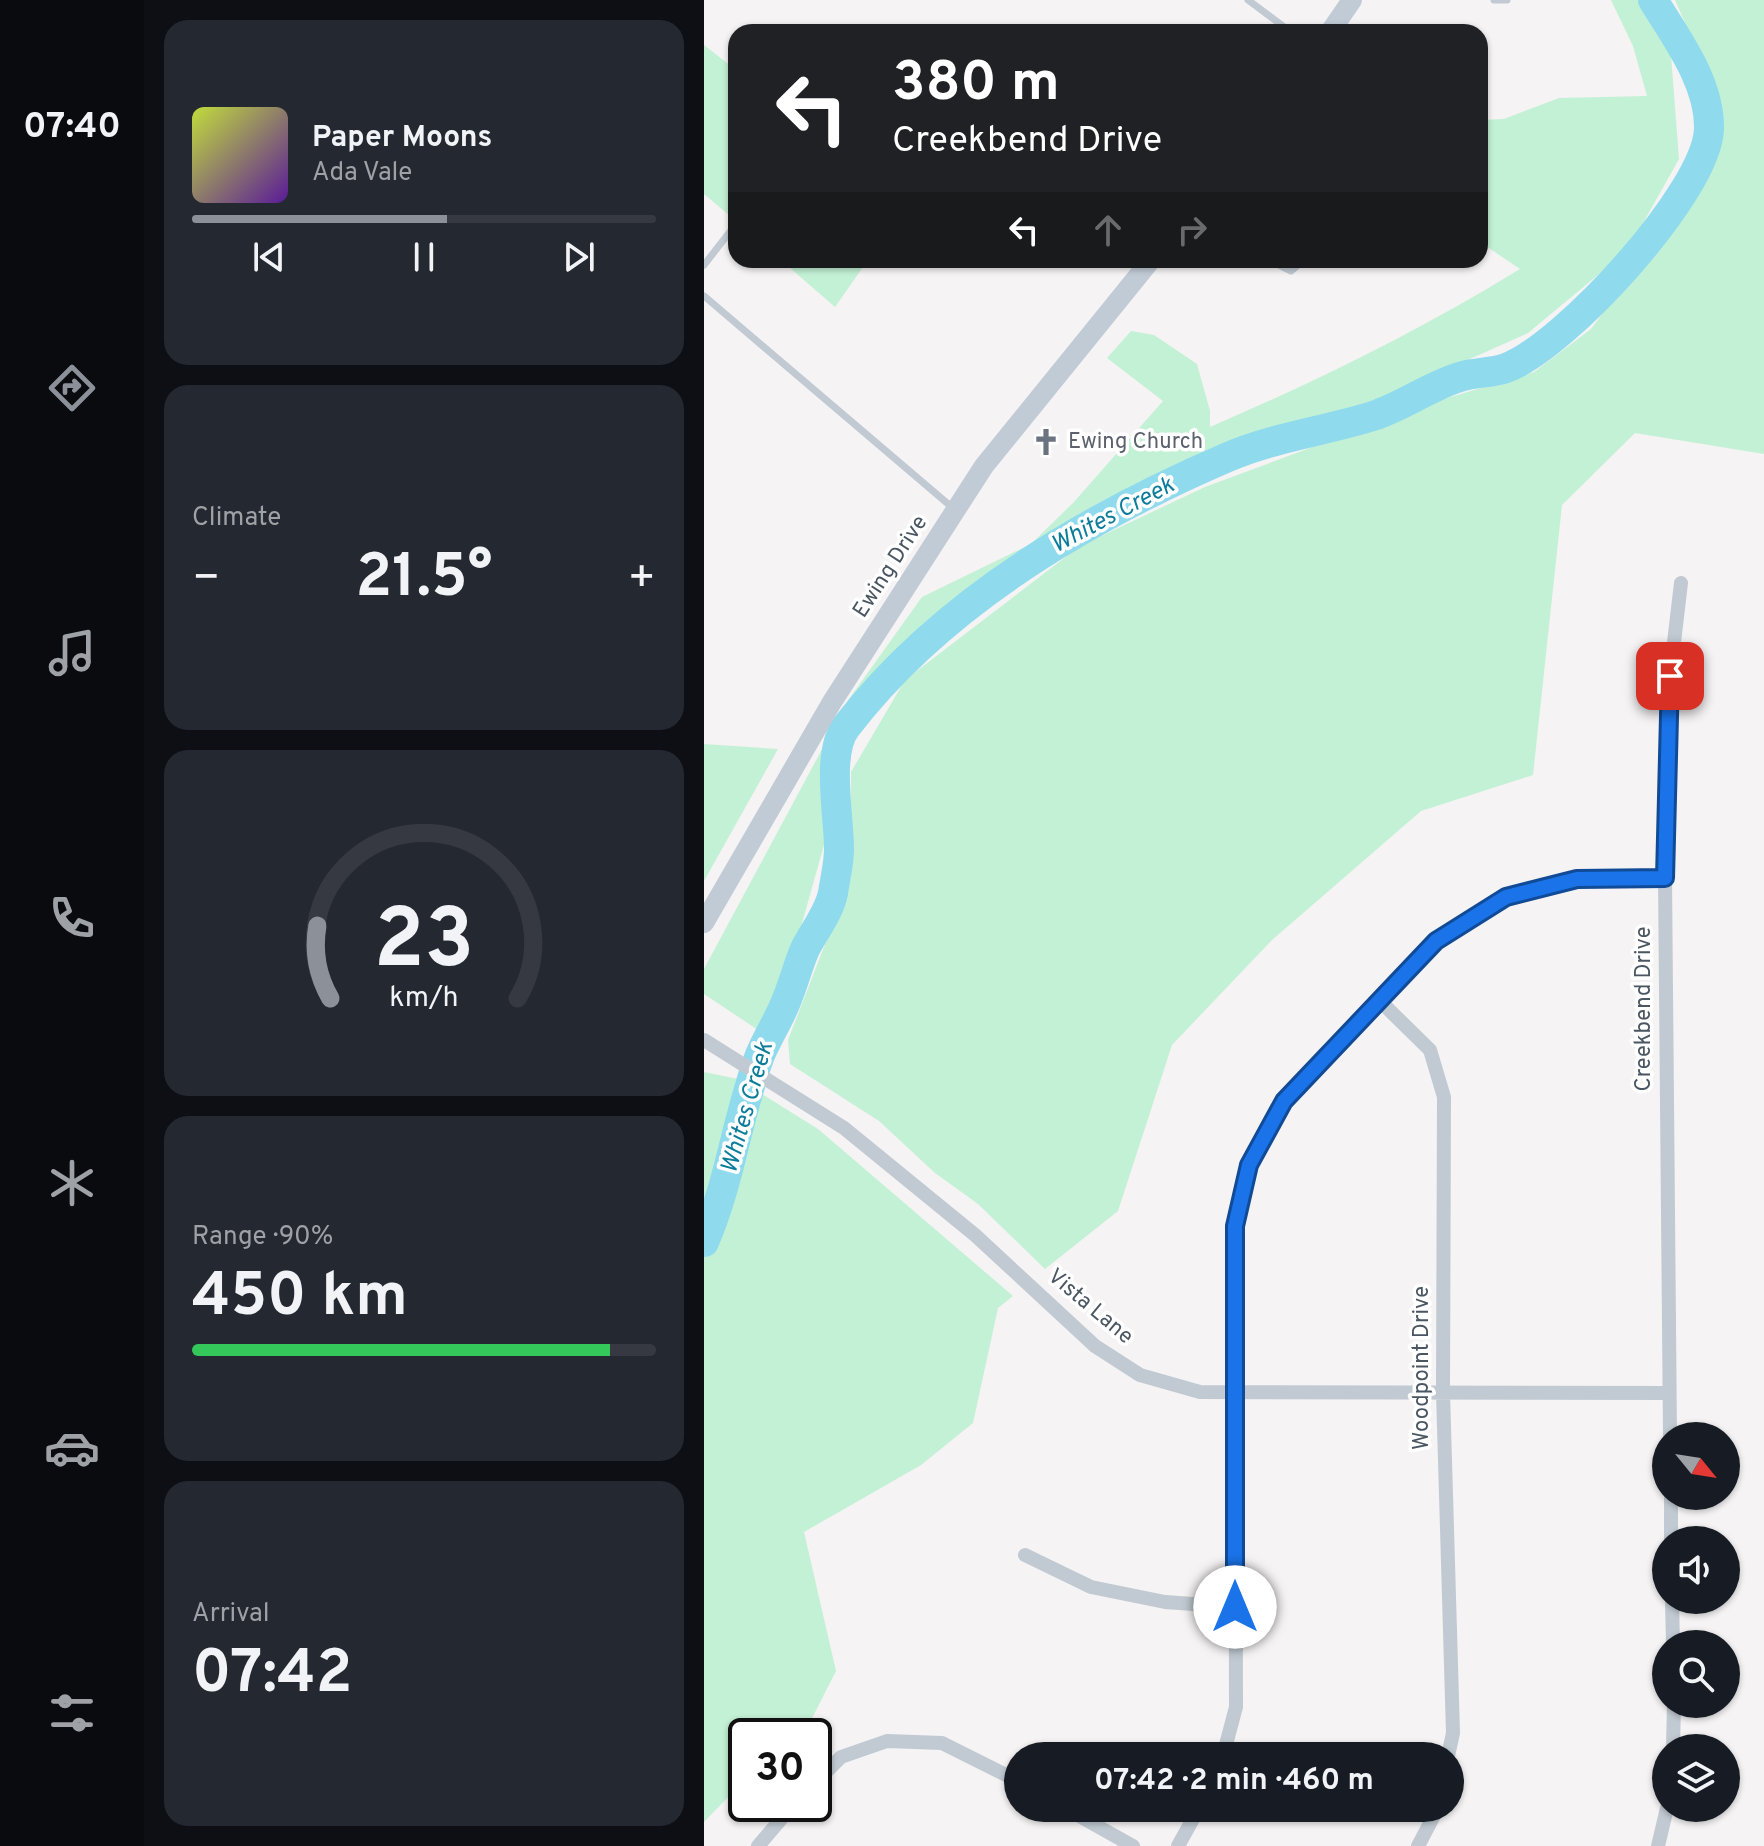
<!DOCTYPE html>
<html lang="en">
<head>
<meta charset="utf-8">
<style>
  body { margin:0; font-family:Overpass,sans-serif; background:#242831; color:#f1f3f6; height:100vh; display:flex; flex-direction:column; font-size:30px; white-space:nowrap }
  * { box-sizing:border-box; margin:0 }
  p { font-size:26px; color:#9ea1a6 }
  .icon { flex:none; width:44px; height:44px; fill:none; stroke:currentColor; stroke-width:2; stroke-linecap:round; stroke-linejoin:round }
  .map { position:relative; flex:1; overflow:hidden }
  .sheet { display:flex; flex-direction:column; gap:20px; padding:20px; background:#0d0f14; width:560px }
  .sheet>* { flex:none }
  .top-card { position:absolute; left:24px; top:24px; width:760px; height:244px; border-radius:24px; box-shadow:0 2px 6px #0004; background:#202124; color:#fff; overflow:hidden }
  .needle { width:52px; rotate:120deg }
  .fabs { position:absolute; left:948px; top:1422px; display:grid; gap:16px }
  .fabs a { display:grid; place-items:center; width:88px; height:88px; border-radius:50%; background:#171b24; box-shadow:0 2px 6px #0004; font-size:40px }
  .speed { position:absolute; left:24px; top:1718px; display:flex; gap:16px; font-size:40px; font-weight:700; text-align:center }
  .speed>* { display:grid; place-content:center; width:104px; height:104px; border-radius:50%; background:#171b24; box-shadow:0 2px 6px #0004; line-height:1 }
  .speed .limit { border:4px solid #111; border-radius:12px; background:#fff; color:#111 }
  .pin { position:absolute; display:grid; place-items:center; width:68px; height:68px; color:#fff; margin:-34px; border-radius:16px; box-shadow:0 4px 12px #0006 }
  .me { position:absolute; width:88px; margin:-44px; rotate:0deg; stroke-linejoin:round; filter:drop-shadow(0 0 6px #0008) }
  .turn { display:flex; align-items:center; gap:28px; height:168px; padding:0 32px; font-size:36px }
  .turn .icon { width:104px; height:104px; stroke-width:2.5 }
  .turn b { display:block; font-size:56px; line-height:68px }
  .lanes { display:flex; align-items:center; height:76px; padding:0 32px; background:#0003; justify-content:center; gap:40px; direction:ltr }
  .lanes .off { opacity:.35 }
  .big { font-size:60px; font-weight:700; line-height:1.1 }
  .sheet .card { flex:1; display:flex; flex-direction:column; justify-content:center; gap:12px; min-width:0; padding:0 28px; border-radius:24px; background:#242831 }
  .sheet .dial { align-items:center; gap:0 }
  .dial svg { height:208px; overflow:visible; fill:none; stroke:#363941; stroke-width:7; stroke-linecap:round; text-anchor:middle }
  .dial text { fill:#f1f3f6; stroke:none }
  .song { display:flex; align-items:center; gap:24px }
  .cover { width:96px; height:96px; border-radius:12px; background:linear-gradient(135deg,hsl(70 70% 55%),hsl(270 70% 35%)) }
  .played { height:8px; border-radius:4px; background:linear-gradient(90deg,#8c9099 55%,#363941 55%) }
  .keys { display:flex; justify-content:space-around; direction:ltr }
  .heat { display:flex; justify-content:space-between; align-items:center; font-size:44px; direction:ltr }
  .charge { height:12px; border-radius:6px; background:linear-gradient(90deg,#34c759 90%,#363941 0) }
  .trip { position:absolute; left:300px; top:1742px; width:460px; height:80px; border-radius:40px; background:#171b24; box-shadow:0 2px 6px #0004; font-weight:700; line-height:80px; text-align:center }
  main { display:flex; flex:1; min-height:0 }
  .tabs { display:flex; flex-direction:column; width:144px; justify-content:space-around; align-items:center; background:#090b0e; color:#9ea1a6 }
  .tabs .icon { width:56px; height:56px }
  .tabs .on { color:#8c9099 }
  .tabs b { font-size:36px; color:#f1f3f6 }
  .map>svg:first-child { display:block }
  .green { fill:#c3f1d5 }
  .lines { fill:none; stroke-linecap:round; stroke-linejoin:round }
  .river { stroke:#90daee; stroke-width:30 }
  .lane { stroke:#c1cad2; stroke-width:7 }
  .street { stroke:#c1cad2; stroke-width:14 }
  .secondary { stroke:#c1cbd6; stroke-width:20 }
  .route-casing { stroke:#114b97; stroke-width:20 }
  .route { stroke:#1a73e8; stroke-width:14 }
  .labels { text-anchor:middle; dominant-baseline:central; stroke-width:7; stroke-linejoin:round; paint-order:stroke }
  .worship-label { font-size:22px; fill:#5b616d; stroke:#fff; text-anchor:start }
  .street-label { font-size:22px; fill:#4a5661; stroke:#fff }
  .water-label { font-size:24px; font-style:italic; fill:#0c7c9b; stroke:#fff }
</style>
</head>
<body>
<main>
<nav class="tabs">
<b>07:40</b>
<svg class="icon on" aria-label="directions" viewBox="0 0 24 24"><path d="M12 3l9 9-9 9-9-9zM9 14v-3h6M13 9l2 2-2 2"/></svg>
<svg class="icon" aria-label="music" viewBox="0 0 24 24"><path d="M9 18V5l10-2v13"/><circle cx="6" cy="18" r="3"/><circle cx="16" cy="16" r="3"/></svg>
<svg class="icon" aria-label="phone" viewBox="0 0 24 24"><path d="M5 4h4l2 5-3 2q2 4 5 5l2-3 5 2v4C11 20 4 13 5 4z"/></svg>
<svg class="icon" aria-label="climate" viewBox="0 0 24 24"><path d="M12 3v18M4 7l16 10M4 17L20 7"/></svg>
<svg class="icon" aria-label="car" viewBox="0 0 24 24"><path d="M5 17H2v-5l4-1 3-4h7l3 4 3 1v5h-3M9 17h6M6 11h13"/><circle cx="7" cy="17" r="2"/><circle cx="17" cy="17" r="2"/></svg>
<svg class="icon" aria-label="filters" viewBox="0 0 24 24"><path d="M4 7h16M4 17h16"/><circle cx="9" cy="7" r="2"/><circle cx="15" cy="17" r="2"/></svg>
</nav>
<section class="sheet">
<div class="card">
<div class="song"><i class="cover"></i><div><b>Paper Moons</b><p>Ada Vale</p></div></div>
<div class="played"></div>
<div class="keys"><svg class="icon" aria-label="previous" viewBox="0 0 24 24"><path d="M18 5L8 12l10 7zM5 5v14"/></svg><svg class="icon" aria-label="pause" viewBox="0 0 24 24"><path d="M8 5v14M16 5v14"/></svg><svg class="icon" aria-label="next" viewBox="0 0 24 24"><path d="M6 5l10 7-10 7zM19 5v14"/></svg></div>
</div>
<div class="card"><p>Climate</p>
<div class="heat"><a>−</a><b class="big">21.5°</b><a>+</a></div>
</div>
<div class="card dial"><svg viewBox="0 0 100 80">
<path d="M14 69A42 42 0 1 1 86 69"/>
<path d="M14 69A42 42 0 0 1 9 41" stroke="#8c9099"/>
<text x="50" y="56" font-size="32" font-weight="700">23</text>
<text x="50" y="72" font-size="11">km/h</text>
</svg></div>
<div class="card"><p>Range · 90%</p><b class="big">450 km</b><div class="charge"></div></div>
<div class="card"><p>Arrival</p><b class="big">07:42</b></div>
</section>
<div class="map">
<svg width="1060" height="1846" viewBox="0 0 1060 1846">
  <rect width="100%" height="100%" fill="#f5f3f3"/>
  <!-- green -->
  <path class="green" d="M907,0H939L967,55L975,159L924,250L824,333L667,403L499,457L350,536L234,616L153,699L126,746L123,834L90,952L57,1032L0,994V969L145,699L218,597L327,544L369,503L459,401L403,358L427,331L450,335L493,364L506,411V427C613,381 717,330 816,269L776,242V120L800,119L855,98L943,96L929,46Z
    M971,0H1060V454L931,433L858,505L829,775L717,811L568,940L468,1045L414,1211L341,1269L274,1204L231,1173L175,1121L86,1064L84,1040L147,877V772L201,680L376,546L501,487L730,402L830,372L887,329L968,220L1005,157L1014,98Z
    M0,45L32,70V221L0,194Z
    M77,260H164L131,307Z
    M0,744L74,749L0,881Z
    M0,1072L34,1079L114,1129L309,1296L294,1308L269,1423L217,1465L100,1532L132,1671L99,1736H42V1791H30L0,1822Z"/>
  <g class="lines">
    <!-- river -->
    <path class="river" d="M0,1242C26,1182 33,1117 56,1055C64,1036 76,1018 83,999C90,982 94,965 101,949C110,931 125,913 129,893C131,879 135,864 135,849C135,816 122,753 142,727C237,603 382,518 524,457C571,437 621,431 669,416C700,406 727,385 759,376C773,372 789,373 802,368C860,347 1003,192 1005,129C1006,82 972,38 949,0"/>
    <!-- lane -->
    <path class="lane" d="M544,0L587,32
      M790,0H803
      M565,260L587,271L600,260
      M0,265L32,224
      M0,296L250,509"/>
    <!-- street -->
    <path class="street" d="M676,1001L726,1050L740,1097L739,1392L749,1733L744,1756
      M0,1040L140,1128L271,1235L391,1346L436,1375L496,1392L965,1393
      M966,1436L961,878L966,676L977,583
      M967,1496V1540
      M321,1555L387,1587L461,1602L531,1607
      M968,1600L969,1644
      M969,1748L970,1704
      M519,1756L532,1707L531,1226L545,1165L580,1101L732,941L802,897L873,879L961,878
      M110,1784L137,1757L183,1741L238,1743L314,1781
      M361,1808L429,1846
      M54,1846L90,1804
      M474,1846L495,1808
      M714,1846L734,1808
      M954,1846L963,1808"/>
    <!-- secondary -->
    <path class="secondary" d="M626,32L648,0
      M0,923L128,702L280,466L447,260"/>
  </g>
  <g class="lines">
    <!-- route casing -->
    <g class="route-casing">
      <path id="route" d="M531,1607V1226L545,1165L580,1101L732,941L802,897L873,879L961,878L966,676"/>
    </g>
    <!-- route -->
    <use href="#route" class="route"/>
  </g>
  <!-- icons -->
  <defs>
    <g id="church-bare" transform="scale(2.16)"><path d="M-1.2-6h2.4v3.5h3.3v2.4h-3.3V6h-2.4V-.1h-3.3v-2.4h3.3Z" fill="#6b7280" stroke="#fff" stroke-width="2.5" paint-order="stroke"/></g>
  </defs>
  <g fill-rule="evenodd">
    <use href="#church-bare" x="342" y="442"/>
  </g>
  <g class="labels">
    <!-- worship labels -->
    <g class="worship-label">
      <text x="364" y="442">Ewing Church</text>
    </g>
    <!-- street labels -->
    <g class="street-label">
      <text transform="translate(187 567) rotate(-57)">Ewing Drive</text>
      <text transform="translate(940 1009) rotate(-90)">Creekbend Drive</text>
      <text transform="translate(386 1307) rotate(40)">Vista Lane</text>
      <text transform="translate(718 1368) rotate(-90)">Woodpoint Drive</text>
    </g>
    <!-- water labels -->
    <g class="water-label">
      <text transform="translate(409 516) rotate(-28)">Whites Creek</text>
      <text transform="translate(44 1108) rotate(-74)">Whites Creek</text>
    </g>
  </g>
</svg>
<div class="fabs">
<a><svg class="needle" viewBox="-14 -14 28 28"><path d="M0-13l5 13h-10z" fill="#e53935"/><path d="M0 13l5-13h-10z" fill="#9ea1a6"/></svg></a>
<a><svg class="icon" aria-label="sound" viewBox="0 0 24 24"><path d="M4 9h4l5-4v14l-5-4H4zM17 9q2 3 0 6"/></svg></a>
<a><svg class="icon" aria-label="search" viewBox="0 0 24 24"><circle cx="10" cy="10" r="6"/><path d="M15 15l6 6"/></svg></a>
<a><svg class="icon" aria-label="layers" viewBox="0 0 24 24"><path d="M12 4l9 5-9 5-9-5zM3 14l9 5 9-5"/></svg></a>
</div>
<div class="speed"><div class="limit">30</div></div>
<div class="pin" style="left:966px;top:676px;background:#d93025"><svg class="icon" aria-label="arrive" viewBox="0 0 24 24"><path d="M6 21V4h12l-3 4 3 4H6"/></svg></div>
<svg class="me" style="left:531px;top:1607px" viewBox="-20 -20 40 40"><circle r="19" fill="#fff"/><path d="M0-13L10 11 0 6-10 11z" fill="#1a73e8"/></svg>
<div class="trip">07:42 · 2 min · 460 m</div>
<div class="top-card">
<div class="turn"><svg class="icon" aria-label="left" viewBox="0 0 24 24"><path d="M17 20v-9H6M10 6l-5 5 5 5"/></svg><div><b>380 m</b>Creekbend Drive</div></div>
<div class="lanes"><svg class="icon" aria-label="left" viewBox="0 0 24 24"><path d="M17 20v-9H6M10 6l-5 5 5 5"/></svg><svg class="icon off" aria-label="ahead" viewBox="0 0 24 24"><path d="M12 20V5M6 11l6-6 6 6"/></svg><svg class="icon off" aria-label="right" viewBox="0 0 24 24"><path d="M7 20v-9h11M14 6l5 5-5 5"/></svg></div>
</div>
</div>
</main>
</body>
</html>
